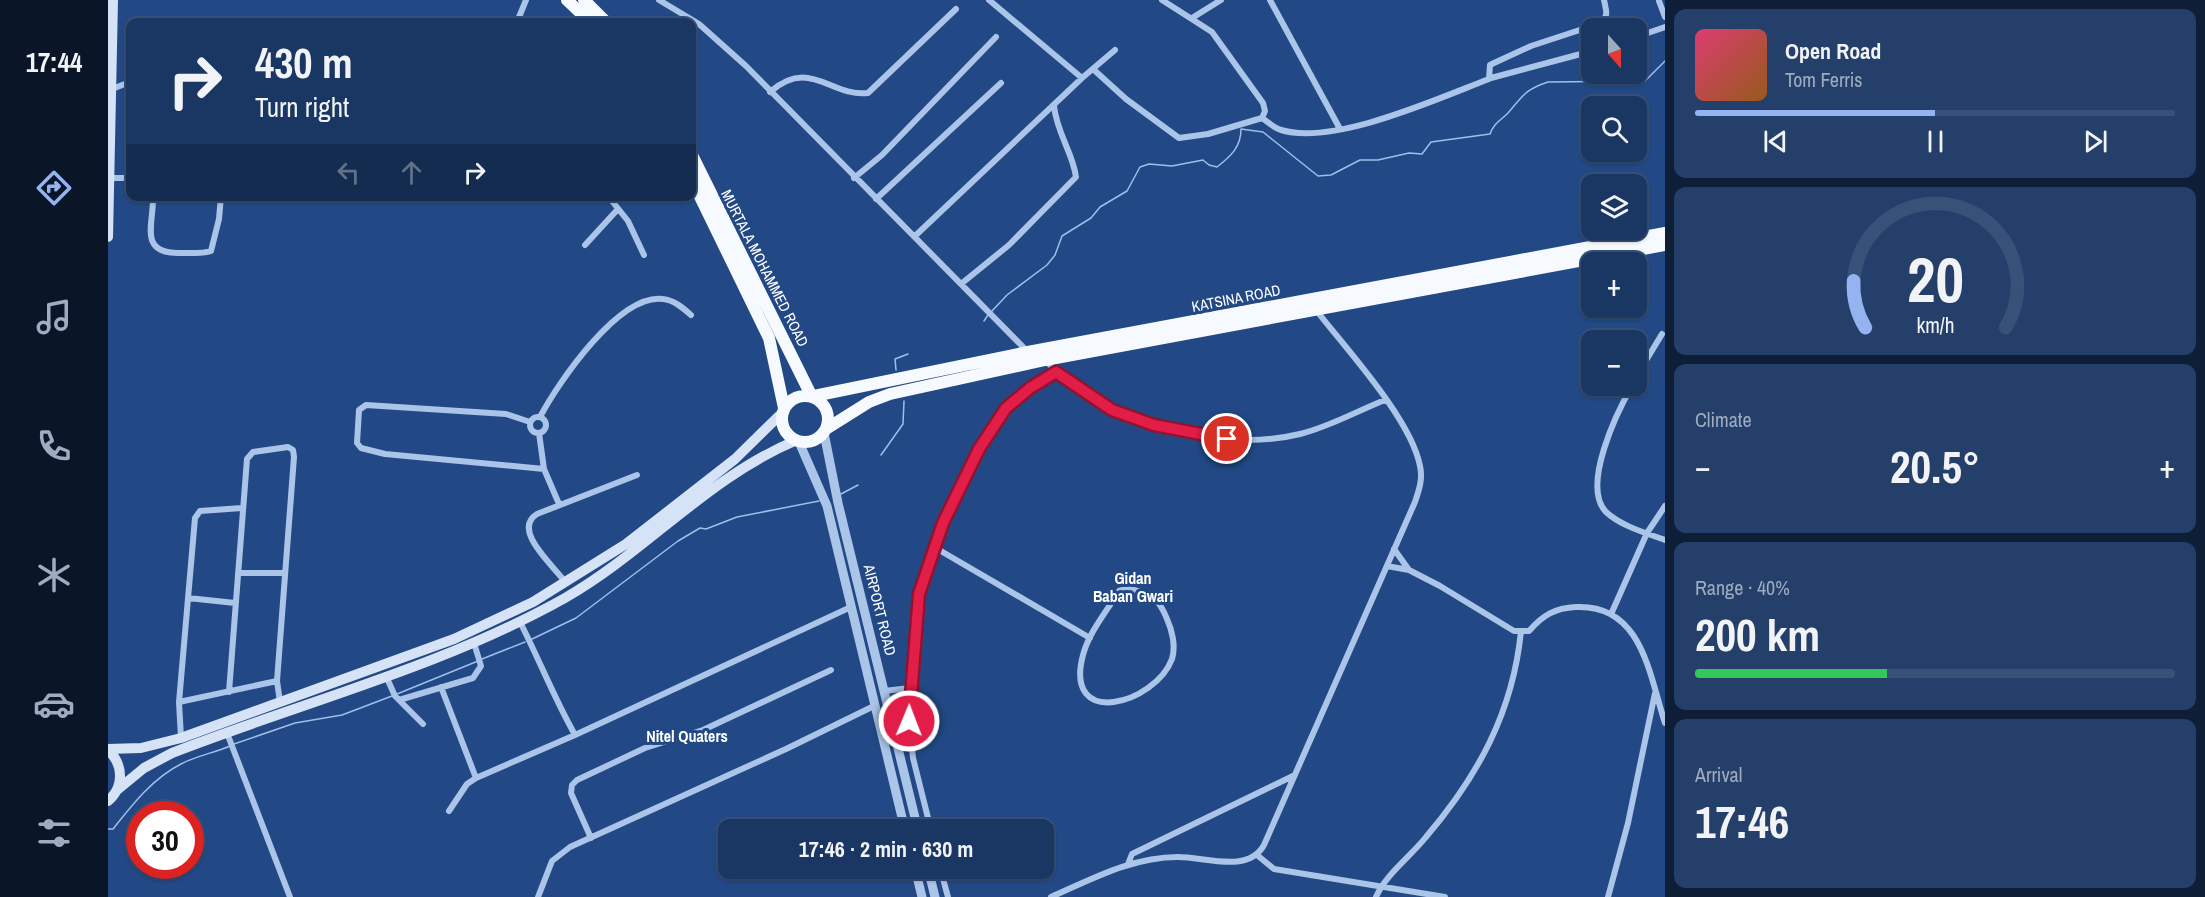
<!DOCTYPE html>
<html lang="en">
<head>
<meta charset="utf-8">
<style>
  body { margin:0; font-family:"Archivo Narrow",sans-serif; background:#233f6a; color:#f1f3f6; height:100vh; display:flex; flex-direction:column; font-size:22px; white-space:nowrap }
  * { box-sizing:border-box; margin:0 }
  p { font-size:20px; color:#9facbf }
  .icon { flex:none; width:33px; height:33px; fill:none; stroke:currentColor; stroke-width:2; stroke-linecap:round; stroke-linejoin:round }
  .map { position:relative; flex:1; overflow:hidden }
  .sheet { display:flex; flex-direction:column; gap:9px; padding:9px; background:#0e1e37; width:540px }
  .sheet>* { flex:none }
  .top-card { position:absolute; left:18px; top:18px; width:570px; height:183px; border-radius:12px; box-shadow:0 2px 4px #0004,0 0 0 2px #385178; background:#1a3764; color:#f1f3f6; overflow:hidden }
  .needle { width:39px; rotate:159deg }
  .tools { position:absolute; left:1473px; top:18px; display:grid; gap:12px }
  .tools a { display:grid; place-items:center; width:66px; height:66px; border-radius:12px; background:#1a3764; box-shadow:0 2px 4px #0004,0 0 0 2px #385178; font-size:30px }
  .speed { position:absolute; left:18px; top:801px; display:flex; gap:12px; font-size:30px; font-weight:700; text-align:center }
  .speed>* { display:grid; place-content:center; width:78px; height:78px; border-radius:50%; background:#1a3764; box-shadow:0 2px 4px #0004,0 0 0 2px #385178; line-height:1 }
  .speed .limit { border:9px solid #d22; background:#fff; color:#111 }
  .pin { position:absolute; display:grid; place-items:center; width:51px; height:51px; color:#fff; margin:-26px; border:3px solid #fff; border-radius:50%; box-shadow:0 2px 6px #0007 }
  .me { position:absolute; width:66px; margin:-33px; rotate:1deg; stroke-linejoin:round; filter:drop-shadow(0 0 4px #0008) }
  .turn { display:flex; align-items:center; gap:21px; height:126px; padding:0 30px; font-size:27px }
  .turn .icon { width:78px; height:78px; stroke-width:2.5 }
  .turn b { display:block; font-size:42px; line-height:51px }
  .lanes { display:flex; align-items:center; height:57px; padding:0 30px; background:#0003; justify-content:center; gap:30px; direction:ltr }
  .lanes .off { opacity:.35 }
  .big { font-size:45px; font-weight:700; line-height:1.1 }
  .sheet .tile { flex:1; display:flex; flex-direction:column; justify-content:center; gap:9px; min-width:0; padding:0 21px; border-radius:12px; background:#233f6a }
  .sheet .dial { align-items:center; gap:0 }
  .dial svg { height:156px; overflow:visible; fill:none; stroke:#385178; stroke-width:7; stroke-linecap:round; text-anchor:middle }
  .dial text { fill:#f1f3f6; stroke:none }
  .song { display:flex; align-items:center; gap:18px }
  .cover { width:72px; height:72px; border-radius:9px; background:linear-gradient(135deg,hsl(340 70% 55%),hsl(30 70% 35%)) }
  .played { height:6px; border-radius:3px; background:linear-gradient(90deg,#95b2f1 50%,#385178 50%) }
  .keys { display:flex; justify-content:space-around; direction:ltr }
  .heat { display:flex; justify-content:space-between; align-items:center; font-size:33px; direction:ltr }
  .charge { height:9px; border-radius:4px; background:linear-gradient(90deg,#34c759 40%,#385178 0) }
  .trip { position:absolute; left:610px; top:819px; width:336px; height:60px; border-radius:12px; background:#1a3764; box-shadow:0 2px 4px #0004,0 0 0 2px #385178; font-weight:700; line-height:60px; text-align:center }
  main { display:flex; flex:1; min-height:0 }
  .tab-bar { display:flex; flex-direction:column; width:108px; justify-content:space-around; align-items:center; background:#0a1628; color:#9facbf }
  .tab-bar .icon { width:42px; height:42px }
  .tab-bar .current { color:#95b2f1 }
  .tab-bar b { font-size:27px; color:#f1f3f6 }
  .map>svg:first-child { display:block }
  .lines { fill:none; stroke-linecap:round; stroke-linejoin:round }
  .stream { stroke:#9fbfea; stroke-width:1.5 }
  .minor { stroke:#abc5e9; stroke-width:6 }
  .tertiary { stroke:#abc5e9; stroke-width:9 }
  .secondary { stroke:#d6e3f7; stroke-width:10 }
  .trunk { stroke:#f6fafe; stroke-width:12 }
  .route-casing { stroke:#92132f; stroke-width:15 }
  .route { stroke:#e11d48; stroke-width:10 }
  .labels { text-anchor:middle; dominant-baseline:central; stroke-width:6; stroke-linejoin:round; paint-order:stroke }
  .street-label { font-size:15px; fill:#fff; stroke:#224985 }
  .neighbourhood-label { font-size:16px; font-weight:bold; fill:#fff; stroke:#224985 }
</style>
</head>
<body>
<main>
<nav class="tab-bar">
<b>17:44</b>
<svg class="icon current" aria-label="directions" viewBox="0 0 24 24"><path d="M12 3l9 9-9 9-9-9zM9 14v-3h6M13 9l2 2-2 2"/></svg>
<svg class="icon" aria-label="music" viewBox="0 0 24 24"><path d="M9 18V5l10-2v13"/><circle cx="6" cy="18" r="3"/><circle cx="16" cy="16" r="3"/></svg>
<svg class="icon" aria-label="phone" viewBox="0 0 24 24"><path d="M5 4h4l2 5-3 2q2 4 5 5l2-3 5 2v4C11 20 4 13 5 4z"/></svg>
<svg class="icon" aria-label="climate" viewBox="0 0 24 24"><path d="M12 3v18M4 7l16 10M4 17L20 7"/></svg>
<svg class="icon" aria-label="car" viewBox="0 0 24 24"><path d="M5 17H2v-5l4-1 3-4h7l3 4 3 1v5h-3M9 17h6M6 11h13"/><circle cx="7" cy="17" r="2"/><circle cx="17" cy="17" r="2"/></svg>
<svg class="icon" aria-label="filters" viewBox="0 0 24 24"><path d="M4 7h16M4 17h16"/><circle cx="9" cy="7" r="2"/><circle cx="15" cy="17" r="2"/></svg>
</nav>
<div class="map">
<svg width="1557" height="897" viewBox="0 0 1557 897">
  <rect width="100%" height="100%" fill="#224985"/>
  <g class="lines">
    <!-- stream -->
    <path class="stream" d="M884,311L899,295L939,265L947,255L954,236L983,218L992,207L1019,191L1032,167L1041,164L1064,166L1095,160L1101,165L1109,167C1123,156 1133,147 1133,129L1155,132L1210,176L1223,175L1252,160H1270L1301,153L1314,154L1323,142L1382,134C1386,123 1392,121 1400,113C1415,96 1416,90 1440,82L1537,81L1557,61
      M876,321L880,315
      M788,370L787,359L800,354
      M773,455L795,424L796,401
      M733,494L750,485
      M422,640L468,618L570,541L592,528L598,529L629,517L711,501
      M374,659L417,642
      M289,694L370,661
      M126,744L187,723L234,715L284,696
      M0,829H5C24,805 45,778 73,764C88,756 106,753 122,746"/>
    <!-- minor -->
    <path class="minor" d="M551,0L591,24L638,66L919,351
      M881,0L974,78
      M1054,0L1104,32L1155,103L1157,111L1154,118
      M1162,0L1232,129
      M1551,1L1557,17
      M1084,18L1113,0
      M409,22L418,0
      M1528,37L1557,27
      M985,69L1018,99L1071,138L1100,134L1154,118
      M1383,78L1484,51
      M4,89L22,82
      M662,92C702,57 722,97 760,93L848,9
      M1154,118C1160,122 1166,128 1173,130C1226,146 1331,98 1381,79L1382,65L1386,63L1423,46L1493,23C1501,16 1498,10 1496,0
      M2,178H22
      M746,178L774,155L888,37
      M45,196C46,223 30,253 70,253C80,253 95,254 103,251L111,219L113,196
      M500,196L520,221L536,255
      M768,199L893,83
      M807,236L974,78L1007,50
      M477,245L510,209
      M853,284L901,245L968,177C965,153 949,134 946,106
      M937,360C993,422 1111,454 1192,434C1221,427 1249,411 1277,400
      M1528,377L1554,334
      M1524,386C1509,412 1473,486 1498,512C1513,526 1538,533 1557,540
      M422 425a8 8 0 1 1 16 0a8 8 0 1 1-16 0Z
      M432,417C450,383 511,293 555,299C566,300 575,308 583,315
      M422,422L398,414L258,405L251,410L249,443L253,448L277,454L436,469
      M431,433L436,469L451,504
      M826,547L982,638
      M1286,549L1301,570
      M1279,566L1301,570L1332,586L1406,631H1413
      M130,573H177
      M458,583C446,566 403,530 429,514L529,475
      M1018,589C1041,591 1051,598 1059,619C1064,630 1068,646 1064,659C1047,704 955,730 975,655C981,632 999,611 1011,591Z
      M80,598L127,603
      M1504,612L1539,533L1557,506
      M412,622C431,659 446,698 467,735
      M278,676L287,696L315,724
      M333,687L368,778
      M776,691L802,688
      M121,692L139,459L145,452L180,447L185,450L186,457L169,681L172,702
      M291,700L365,678L373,666L366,643
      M71,702L169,681
      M119,733L182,897
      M73,738L71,702L87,518L92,511L134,508
      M341,811L359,784L368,778L467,735L743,607
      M823,830L805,758L801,721L811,594L835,523L871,449L887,423L898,408L922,388L948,372
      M483,838L463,793L464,785L469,780L537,748L595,730L723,670
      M1149,855L1166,869L1337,897
      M1020,864L1024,854L1187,775
      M832,868L840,897
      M430,897L444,861L462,847L678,749L768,705
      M943,897C984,879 1024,857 1070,857C1097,857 1140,874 1156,845L1307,502C1311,490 1315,479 1312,466C1303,419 1239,350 1208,310
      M1268,897C1278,874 1302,857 1318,837C1370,776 1405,712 1413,631H1421C1435,615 1447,608 1468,607C1534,604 1541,674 1557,723
      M1500,897L1520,823L1547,693"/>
    <!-- tertiary -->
    <path class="tertiary" d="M716,433L730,503L810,830
      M691,442L719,506L797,830
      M807,868L814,897
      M820,868L827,897"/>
    <!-- secondary -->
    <path class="secondary" d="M0,237L5,0
      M0,749L33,748L73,738L346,639L425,602L518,544L627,459L674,413
      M0,750C16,765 16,787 0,801
      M8,791L36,768L64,753C195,702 334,667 457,598C539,551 600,477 689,440"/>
    <!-- trunk -->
    <path class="trunk" d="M459,0L482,22
      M476,0L498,22
      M584,155L703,395
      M584,180L661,338L676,408
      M674 419a23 23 0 1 1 46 0a23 23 0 1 1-46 0Z
      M706,396L920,352L1557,233
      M718,429L761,402L782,394L937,360L1557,245"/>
  </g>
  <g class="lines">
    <!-- route casing -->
    <g class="route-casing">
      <path id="route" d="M801,721L811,594L835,523L871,449L898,408L922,388L948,372L1004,410L1046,425L1119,439"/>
    </g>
    <!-- route -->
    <use href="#route" class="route"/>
  </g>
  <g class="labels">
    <!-- street labels -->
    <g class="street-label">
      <text transform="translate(657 268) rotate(63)">MURTALA MOHAMMED ROAD</text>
      <text transform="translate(1128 298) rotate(-11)">KATSINA ROAD</text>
      <text transform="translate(772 610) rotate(76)">AIRPORT ROAD</text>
    </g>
    <!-- neighbourhood labels -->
    <g class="neighbourhood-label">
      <text x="1025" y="578">Gidan<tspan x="1025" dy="18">Baban Gwari</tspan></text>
      <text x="579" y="736">Nitel Quaters</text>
    </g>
  </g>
</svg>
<div class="tools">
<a><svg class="needle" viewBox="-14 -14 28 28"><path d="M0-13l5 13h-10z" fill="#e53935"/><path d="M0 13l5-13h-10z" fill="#9facbf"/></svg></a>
<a><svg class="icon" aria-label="search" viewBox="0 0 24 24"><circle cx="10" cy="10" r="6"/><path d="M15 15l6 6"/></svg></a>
<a><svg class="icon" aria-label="layers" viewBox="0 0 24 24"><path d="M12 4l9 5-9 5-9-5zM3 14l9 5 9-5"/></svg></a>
<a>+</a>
<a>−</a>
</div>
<div class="speed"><div class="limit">30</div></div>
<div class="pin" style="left:1119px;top:439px;background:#d93025"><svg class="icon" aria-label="arrive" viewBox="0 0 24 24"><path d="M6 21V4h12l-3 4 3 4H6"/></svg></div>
<svg class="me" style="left:801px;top:721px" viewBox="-20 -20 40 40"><circle r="17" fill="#e11d48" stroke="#fff" stroke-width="3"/><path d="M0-11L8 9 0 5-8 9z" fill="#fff"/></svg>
<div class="trip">17:46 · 2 min · 630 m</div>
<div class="top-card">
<div class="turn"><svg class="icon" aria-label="right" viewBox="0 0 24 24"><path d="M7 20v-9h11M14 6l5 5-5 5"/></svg><div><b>430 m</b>Turn right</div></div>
<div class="lanes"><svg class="icon off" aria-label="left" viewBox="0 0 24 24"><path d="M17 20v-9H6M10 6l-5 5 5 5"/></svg><svg class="icon off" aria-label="ahead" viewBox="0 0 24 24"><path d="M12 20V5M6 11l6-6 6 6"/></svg><svg class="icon" aria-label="right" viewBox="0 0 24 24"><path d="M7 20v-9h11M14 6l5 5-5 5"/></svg></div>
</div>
</div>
<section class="sheet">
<div class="tile">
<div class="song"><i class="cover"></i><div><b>Open Road</b><p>Tom Ferris</p></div></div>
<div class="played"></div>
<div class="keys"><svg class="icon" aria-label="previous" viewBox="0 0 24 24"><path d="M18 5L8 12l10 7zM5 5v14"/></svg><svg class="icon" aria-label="pause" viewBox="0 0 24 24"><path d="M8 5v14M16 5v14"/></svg><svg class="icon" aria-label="next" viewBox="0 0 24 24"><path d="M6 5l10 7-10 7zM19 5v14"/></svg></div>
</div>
<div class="tile dial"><svg viewBox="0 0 100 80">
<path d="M14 69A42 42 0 1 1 86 69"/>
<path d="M14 69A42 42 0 0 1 8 45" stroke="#95b2f1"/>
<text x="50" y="56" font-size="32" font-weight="700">20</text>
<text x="50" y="72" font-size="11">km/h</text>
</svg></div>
<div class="tile"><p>Climate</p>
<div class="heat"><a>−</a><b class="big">20.5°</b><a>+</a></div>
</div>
<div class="tile"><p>Range · 40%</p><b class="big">200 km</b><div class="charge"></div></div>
<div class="tile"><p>Arrival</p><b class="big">17:46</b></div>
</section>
</main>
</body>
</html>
